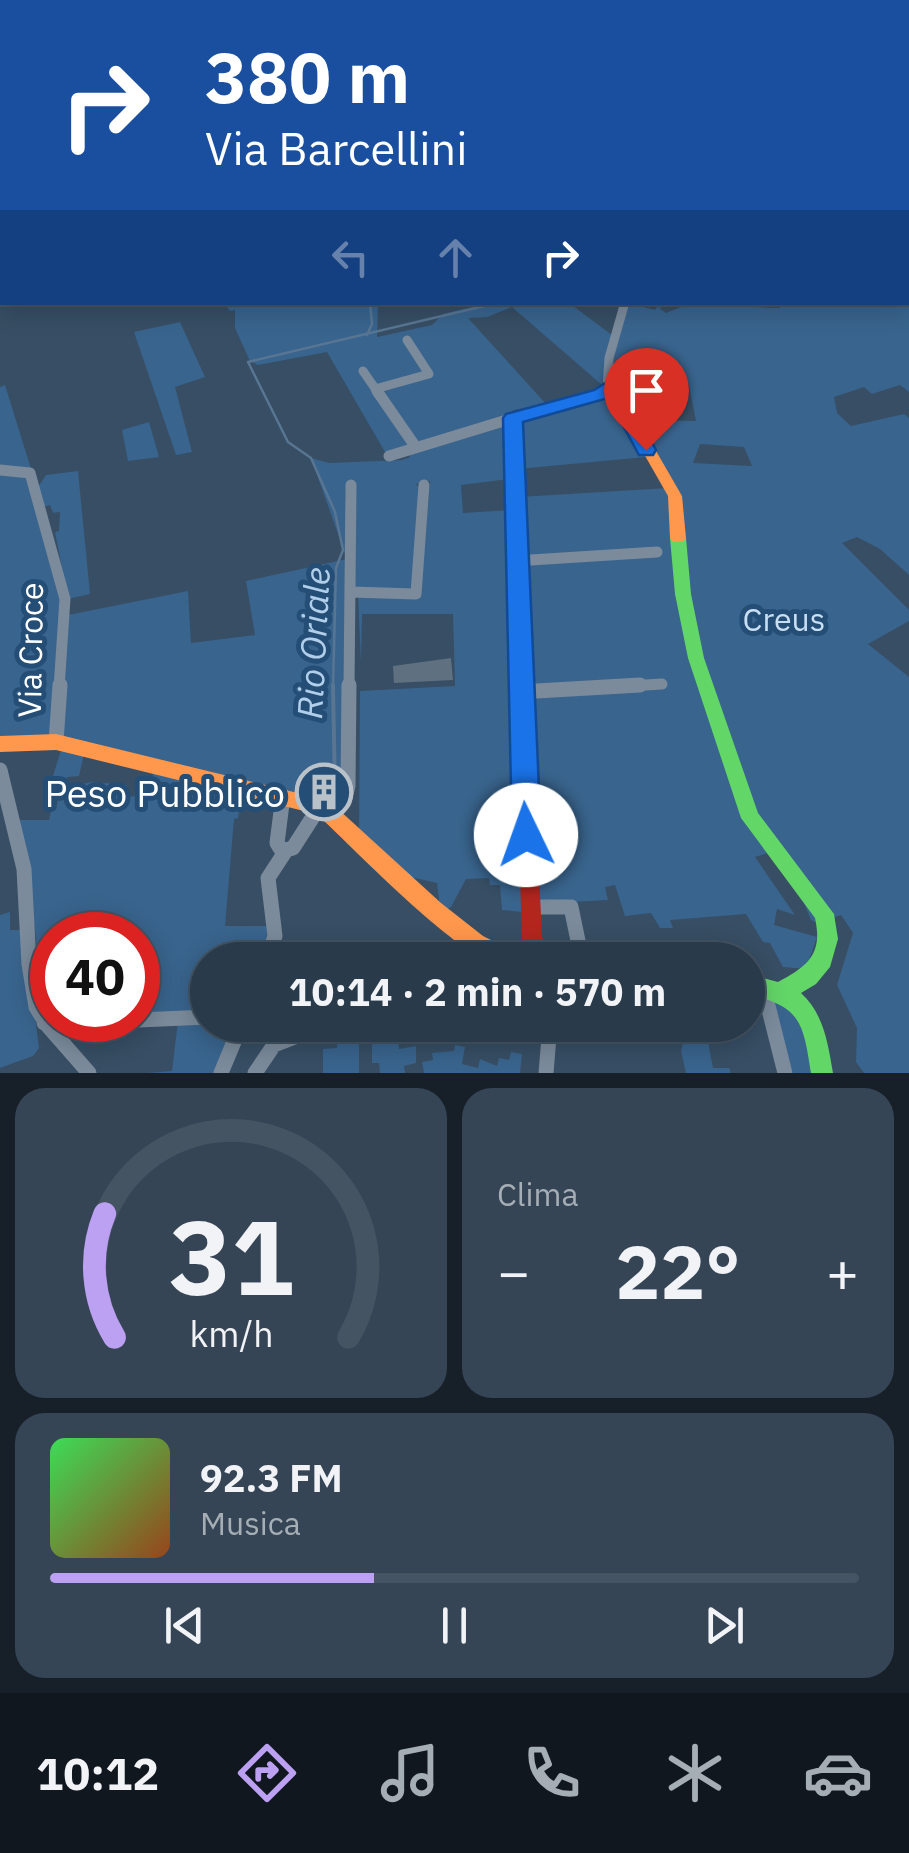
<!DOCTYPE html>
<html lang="it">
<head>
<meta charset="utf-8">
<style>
  body { margin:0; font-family:"IBM Plex Sans",sans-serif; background:#354555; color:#f1f3f6; height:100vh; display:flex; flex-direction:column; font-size:38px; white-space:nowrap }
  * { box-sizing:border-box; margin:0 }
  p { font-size:32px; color:#a5adb5 }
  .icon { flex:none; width:55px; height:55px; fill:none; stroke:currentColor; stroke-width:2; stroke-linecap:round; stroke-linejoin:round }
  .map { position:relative; height:1073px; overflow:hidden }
  .side { display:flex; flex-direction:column; gap:15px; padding:15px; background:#172029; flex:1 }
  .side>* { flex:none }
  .top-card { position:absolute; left:0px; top:0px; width:910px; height:305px; box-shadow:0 5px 25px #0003,0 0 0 2px #455463; background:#1a4fa0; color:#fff; overflow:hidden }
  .speed { position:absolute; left:30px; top:912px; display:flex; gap:20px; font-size:50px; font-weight:700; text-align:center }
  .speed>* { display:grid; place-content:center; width:130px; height:130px; border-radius:50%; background:#293a4b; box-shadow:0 5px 25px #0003,0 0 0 2px #455463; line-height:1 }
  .speed .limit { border:15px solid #d22; background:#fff; color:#111 }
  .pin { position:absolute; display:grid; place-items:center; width:85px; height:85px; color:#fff; margin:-102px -42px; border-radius:50% 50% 50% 0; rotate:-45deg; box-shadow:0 0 10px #0007 }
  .pin .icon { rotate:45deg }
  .me { position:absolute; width:110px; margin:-55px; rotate:357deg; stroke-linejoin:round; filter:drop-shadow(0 0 8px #0008) }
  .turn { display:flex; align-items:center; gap:35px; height:210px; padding:0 40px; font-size:45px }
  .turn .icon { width:130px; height:130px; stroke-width:2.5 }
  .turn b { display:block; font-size:70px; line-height:85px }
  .lanes { display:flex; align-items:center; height:95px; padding:0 40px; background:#0003; justify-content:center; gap:50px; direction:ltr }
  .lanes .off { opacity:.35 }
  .big { font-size:75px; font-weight:700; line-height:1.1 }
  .side .tile { flex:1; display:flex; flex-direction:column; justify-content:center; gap:15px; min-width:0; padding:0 35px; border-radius:30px; background:#354555 }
  .side .dial { align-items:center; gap:0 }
  .dial svg { height:260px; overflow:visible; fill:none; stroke:#455463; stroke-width:7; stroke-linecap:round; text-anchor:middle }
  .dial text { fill:#f1f3f6; stroke:none }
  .song { display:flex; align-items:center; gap:30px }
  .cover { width:120px; height:120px; border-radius:15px; background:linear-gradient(135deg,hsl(130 70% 55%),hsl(20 70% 35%)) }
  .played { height:10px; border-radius:5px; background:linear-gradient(90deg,#bca0f2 40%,#455463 40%) }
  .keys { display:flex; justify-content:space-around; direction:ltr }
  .heat { display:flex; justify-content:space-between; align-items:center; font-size:55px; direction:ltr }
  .side .tiles { flex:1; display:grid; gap:15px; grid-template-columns:1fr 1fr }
  .tile:last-child { grid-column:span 2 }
  .trip { position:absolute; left:190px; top:942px; width:575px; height:100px; border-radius:50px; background:#293a4b; box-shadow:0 5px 25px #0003,0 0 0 2px #455463; font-weight:700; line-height:100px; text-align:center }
  .tab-bar { display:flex; height:160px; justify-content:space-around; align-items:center; background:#10171e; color:#a5adb5 }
  .tab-bar .icon { width:70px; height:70px }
  .tab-bar .active { color:#bca0f2 }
  .tab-bar b { font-size:45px; color:#f1f3f6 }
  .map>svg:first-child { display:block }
  .green { fill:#39648d; fill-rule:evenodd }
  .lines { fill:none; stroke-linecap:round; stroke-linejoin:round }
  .stream-far1 { stroke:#587592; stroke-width:2.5 }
  .stream { stroke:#587592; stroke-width:4 }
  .building { fill:#5f7081 }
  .street-far2 { stroke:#7b8b9b; stroke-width:9 }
  .street-far1 { stroke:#7b8b9b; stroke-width:11 }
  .street { stroke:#7b8b9b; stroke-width:15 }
  .fast { fill:#63d668; fill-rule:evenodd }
  .slow { fill:#ff974d; fill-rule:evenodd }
  .jam { fill:#b3261e; fill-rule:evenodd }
  .route { fill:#1a73e8; stroke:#114b97; stroke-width:2.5 }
  .labels { text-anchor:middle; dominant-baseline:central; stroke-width:10; stroke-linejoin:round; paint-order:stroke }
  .park-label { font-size:32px; fill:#c8def2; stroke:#254e76 }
  .street-label { font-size:32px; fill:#fff; stroke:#254e76 }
  .water-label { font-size:35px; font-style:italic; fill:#b1cfea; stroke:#254e76 }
  .near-poi-label { font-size:38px; fill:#fff; stroke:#254e76; text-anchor:end }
</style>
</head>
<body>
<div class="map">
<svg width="909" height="1073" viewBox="0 0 909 1073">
  <rect width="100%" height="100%" fill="#374e64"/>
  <!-- green -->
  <path class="green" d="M884,0H909V392L900,385L872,394L864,387L834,397L837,413L851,426L904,414L909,418V575L880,549L857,537L842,543L909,610V621L868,644L909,677V1073H864L856,1062L857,1028L837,985L853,933L841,915L817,923L811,920L804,903L768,853L755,857L795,915L777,909L774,925L817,937L806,969L783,967L770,943L763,942L746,914L670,920L673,928H660L651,913L625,916L615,885L605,887L608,900L533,904L519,497L668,488L646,457L518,469L517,430L521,417L528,414L611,394L646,457L627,408H636L641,420L696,421L688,380L633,379V385H609L610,358L628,303L655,310L657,307L637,303H684L659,308L666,313L694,302L770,308H780L779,302H908V2H880ZM700,444L744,447L752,466L693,463Z
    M224,303H378L377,337L432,325L443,314L490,303H569L612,335L602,385L512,307L487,317L468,318L546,404L514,410L506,416L417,443L363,368L359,369L412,445L385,452L327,352L258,365L250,361L235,328V310L230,311Z
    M180,322L205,377L175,387L192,452L176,455L134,332Z
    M5,385L32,472L0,468V387Z
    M507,421L509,479L461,485L463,513L510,510L522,912L502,910L500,885H490L489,878L466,879L451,907L444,911L440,908L437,883L398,874L359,841L360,691L455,686L453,614H362L361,663L358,595L420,597L430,481L416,484L420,489L412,591L355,590L345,485L349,592L343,791L335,799L316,801L60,737L68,615L188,591L191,643L255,635L246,581L347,559L311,458L329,463L402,460L410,457L408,448Z
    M149,422L159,457L128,461L122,430Z
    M0,471L25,476L64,599L54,738L0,740Z
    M78,471L90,594L68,599L55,532L59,531L60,512L53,513L50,505L43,507L38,487L46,475Z
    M61,750L84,754L79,776L67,777L66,787L92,782L127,785L125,797L137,796L142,776L152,777L156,769L242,790L238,818L234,819L225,926H268L264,960H208L207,1014L138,1016V935H52V983L37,984L36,938L20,820H49L51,811L56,810L60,789H49Z
    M10,912V930H24L39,1048L33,1056L0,1068V915Z
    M770,996H780L804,1022L813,1073H793Z
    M207,1020L208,1025H236L218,1073H147L172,1071L178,1021Z
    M372,1025L397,1028L399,1049L416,1046V1063L404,1066L405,1073H380L379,1063H372Z
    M359,1028V1073H323V1049L337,1048V1031Z
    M685,1036L708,1042L713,1068H729L731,1073H686L681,1051Z
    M455,1045L465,1047L462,1064L478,1068L480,1059L497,1066L499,1058L509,1060L511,1052L522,1054L520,1073H424L422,1062L433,1060L432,1053L454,1051Z"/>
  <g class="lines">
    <!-- stream-far1 -->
    <path class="stream-far1" d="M367,335L372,324L370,302
      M333,688L336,568L343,550L335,512L311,458L288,442L248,362L501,302"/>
    <!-- stream -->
    <path class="stream" d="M333,685L335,792"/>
  </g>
  <!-- building -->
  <path class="building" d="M451,658L453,680L394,683L393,666Z"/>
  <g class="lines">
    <!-- street-far2 -->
    <path class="street-far2" d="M363,371L379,394
      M607,388L609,358L625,302
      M375,389L429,374L407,340"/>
    <!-- street-far1 -->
    <path class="street-far1" d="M377,391L415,446
      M389,456L513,418
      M0,470L30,473L65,599L59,688
      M515,561L657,552
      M351,592L416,594L424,485
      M349,688L351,485
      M596,688L662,684"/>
    <!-- street -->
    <path class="street" d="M519,692L640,685
      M56,742L60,685
      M0,770L24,869L29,964L36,1007L47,1025L89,1073
      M283,796L277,843L282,851L293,848L318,809
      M331,815L344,802L348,786L349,685
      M530,907H571L582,960
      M267,960L275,936L268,878L285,852
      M763,986L785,1073
      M138,1020L208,1017
      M44,1023L124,1020
      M221,1073L241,1025
      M255,1073L274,1045L326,1025
      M546,1073L550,1025"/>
    <!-- fast -->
    <path class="fast" d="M678,533L686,538L691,594L704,658L758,813L834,914L838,939L830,967L816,984L801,993C824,1014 828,1044 833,1073H811C803,1022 801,1007 748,994V974L778,982C808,966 823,954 815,918L741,818L688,658L675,594L670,538Z"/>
    <!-- slow -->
    <path class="slow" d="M607,384L622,392L682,496L686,538L683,542H673L670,538L668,496L612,398L607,394L520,420L523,534L516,539L511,538L509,534L506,418L508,415L595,391Z
      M56,734L314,797L338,809L441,903L483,936L491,940L541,943L548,946L553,957L552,960C532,960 509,963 490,960C456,954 354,849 324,821L304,811L56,750L0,752V736Z"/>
    <!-- jam -->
    <path class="jam" d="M516,529L523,534L542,937L551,953L549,960H533L522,940L509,534Z"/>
  </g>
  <!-- route -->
  <path class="route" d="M607,382L624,391L656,450L653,455H639L608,398L523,422L541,835L537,845L526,849L516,845L512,835L503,418L506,414L594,390Z"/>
  <!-- icons -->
  <defs>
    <g id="building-ring" transform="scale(2.875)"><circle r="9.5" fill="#254e76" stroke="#b9c1c9" stroke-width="1.5"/><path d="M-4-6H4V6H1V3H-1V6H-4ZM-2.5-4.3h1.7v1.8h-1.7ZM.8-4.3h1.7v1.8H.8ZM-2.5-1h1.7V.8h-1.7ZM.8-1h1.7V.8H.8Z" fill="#b9c1c9"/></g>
  </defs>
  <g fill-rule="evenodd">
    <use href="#building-ring" x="324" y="792"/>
  </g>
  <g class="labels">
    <!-- park labels -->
    <g class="park-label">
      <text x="784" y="619">Creus</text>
    </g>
    <!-- street labels -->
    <g class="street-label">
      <text transform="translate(30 650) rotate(-89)">Via Croce</text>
    </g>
    <!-- water labels -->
    <g class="water-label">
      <text transform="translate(313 643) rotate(-87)">Rio Oriale</text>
    </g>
    <!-- near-poi labels -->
    <g class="near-poi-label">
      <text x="285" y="792">Peso Pubblico</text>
    </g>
  </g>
</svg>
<div class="speed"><div class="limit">40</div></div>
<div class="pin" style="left:646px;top:450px;background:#d93025"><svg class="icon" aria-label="arrive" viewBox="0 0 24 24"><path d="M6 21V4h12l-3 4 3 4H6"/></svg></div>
<svg class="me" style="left:526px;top:835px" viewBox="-20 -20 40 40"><circle r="19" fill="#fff"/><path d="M0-13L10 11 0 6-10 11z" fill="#1a73e8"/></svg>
<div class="trip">10:14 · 2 min · 570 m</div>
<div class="top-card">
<div class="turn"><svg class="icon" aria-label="right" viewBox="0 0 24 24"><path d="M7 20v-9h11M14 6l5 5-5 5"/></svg><div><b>380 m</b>Via Barcellini</div></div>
<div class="lanes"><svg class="icon off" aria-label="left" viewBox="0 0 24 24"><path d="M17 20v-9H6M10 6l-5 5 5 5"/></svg><svg class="icon off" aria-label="ahead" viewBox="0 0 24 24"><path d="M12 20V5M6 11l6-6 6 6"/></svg><svg class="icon" aria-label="right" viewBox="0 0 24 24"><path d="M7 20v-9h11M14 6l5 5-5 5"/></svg></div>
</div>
</div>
<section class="side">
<div class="tiles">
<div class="tile dial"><svg viewBox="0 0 100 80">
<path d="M14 69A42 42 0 1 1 86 69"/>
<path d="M14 69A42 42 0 0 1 11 31" stroke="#bca0f2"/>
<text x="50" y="56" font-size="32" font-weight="700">31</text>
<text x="50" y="72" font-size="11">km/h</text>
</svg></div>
<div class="tile"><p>Clima</p>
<div class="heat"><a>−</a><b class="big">22°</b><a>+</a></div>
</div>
<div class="tile">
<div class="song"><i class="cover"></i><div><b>92.3 FM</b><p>Musica</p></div></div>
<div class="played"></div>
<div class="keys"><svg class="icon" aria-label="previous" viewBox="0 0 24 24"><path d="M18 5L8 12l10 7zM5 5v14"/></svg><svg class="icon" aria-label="pause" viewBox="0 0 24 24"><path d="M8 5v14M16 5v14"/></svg><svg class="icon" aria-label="next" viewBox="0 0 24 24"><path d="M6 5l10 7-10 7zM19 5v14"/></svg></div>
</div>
</div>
</section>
<nav class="tab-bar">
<b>10:12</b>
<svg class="icon active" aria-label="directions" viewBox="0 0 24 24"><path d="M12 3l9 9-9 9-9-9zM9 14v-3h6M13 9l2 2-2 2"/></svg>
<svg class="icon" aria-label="music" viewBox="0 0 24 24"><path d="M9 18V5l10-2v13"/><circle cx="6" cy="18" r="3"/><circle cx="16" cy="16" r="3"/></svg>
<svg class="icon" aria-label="phone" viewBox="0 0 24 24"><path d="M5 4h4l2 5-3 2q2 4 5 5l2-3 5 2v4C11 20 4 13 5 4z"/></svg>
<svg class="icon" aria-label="climate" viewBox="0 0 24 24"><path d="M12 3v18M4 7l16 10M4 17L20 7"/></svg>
<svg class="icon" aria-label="car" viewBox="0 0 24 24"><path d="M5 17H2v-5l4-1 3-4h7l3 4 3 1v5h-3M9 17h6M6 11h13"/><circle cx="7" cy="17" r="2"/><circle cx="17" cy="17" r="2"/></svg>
</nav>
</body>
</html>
